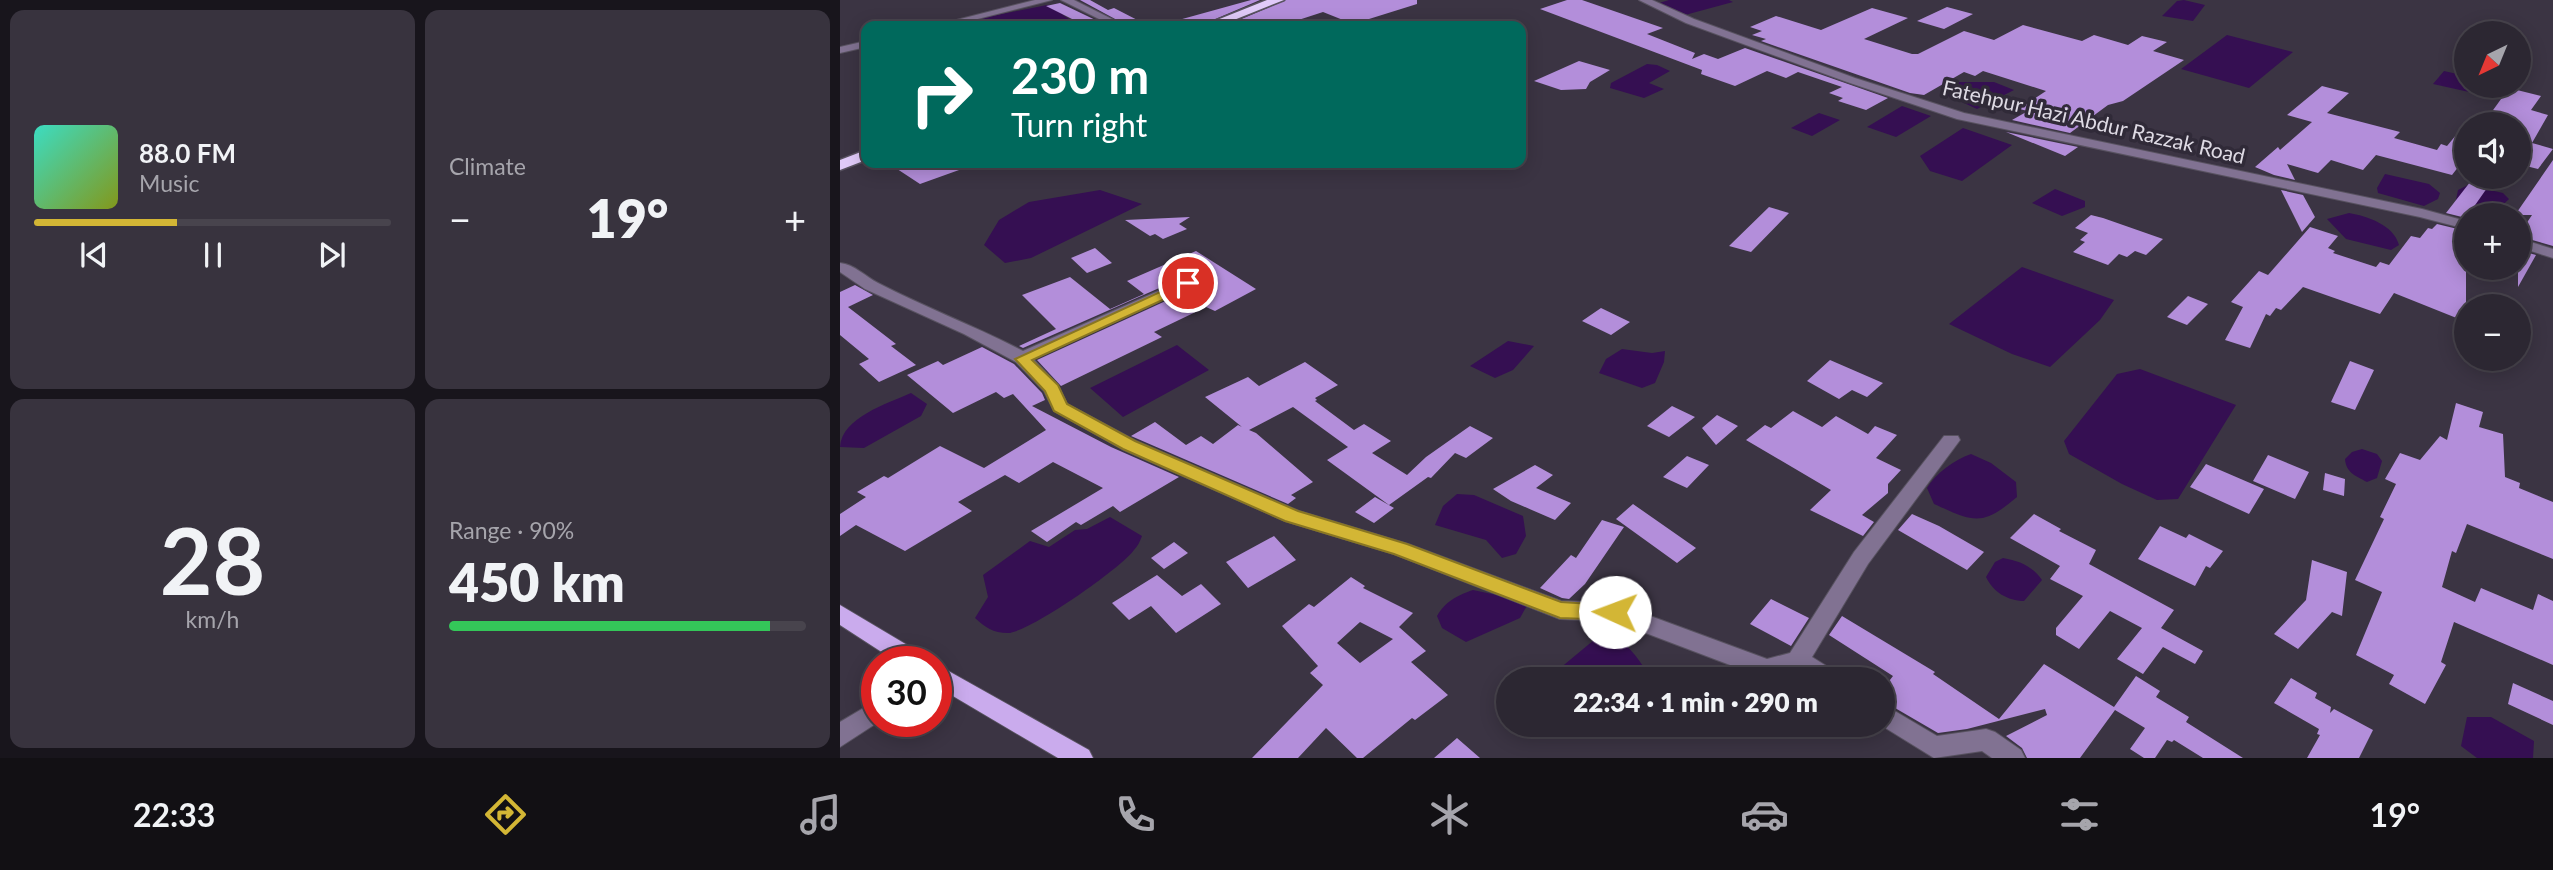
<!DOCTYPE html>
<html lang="en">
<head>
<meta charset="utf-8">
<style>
  body { margin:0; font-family:Lato,sans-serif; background:#38333e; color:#f1f3f6; height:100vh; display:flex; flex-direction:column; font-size:26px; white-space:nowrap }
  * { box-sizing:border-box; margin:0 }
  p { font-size:23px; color:#a6a5ac }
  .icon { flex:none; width:38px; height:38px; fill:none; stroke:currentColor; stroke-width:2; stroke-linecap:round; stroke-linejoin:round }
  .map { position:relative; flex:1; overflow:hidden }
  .side { display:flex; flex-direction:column; gap:10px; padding:10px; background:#18151c; width:840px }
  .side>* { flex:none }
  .banner { position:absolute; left:21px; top:21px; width:665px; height:147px; border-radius:14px; box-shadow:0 4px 18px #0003,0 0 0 2px #48444d; background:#00695c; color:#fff; overflow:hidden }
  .needle { width:46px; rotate:223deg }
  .controls { position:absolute; left:1614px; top:21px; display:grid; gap:14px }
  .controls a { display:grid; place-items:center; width:77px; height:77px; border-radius:50%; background:#2c2732; box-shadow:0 4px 18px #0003,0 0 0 2px #48444d; font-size:35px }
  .speed { position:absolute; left:21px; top:646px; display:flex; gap:14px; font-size:35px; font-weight:700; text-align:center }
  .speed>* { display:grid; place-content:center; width:91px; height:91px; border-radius:50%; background:#2c2732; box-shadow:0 4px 18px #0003,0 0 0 2px #48444d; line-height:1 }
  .speed .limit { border:10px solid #d22; background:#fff; color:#111 }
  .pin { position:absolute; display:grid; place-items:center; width:60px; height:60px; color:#fff; margin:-30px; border:4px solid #fff; border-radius:50%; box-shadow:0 2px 7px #0007 }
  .me { position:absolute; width:77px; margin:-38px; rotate:272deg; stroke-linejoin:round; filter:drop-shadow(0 0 5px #0008) }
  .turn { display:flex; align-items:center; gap:24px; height:147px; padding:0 35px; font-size:32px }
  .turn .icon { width:91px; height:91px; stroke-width:2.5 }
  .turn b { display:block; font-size:49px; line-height:60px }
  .big { font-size:52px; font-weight:800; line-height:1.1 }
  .side .tile { flex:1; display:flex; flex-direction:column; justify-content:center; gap:10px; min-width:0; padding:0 24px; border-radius:14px; background:#38333e }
  .side .dial { align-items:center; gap:0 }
  .dial b { font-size:91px; line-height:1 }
  .song { display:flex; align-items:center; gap:21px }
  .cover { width:84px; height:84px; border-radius:10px; background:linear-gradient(135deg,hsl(170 70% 55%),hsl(70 70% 35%)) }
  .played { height:7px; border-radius:4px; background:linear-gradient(90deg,#d3b635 40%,#48444d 40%) }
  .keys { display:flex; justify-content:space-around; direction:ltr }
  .heat { display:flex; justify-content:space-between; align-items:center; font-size:38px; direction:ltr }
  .charge { height:10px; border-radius:5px; background:linear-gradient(90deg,#34c759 90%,#48444d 0) }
  .side .tiles { flex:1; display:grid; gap:10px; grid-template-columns:repeat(2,1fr) }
  .trip { position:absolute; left:656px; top:667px; width:399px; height:70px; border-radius:35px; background:#2c2732; box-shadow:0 4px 18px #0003,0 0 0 2px #48444d; font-weight:800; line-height:70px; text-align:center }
  .tab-bar { display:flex; height:112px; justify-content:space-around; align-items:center; background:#121014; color:#a6a5ac }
  .tab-bar .icon { width:49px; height:49px }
  .tab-bar .current { color:#d3b635 }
  .tab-bar b { font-size:32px; color:#f1f3f6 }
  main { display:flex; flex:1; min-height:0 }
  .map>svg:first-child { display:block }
  .water { fill:#350f52 }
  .building { fill:#b38eda; fill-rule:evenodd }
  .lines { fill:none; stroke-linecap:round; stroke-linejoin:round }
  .minor-casing { stroke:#585260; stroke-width:2 }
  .major-casing { stroke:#585260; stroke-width:2 }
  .highway-casing { stroke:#585260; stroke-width:3 }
  .minor { fill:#817292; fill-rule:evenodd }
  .major { fill:#caabed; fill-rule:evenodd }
  .highway { fill:#e0caf9; fill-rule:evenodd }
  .route { fill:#d3b635; stroke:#897622; stroke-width:2 }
  .labels { text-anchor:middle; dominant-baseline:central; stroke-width:7; stroke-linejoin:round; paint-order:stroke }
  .far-street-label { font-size:21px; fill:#dedae4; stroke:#302a38 }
</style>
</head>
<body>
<main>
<section class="side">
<div class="tiles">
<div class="tile">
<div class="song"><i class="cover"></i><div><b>88.0 FM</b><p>Music</p></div></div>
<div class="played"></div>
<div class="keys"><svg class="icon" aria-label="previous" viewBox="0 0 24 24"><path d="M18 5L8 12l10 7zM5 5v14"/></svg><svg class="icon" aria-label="pause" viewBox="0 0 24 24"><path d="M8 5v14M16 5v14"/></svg><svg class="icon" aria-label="next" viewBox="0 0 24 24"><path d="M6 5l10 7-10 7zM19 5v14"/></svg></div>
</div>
<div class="tile"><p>Climate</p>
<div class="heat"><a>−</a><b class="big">19°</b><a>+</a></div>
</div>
<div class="tile dial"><b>28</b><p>km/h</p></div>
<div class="tile"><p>Range · 90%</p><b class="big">450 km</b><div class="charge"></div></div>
</div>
</section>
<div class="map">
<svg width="1713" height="758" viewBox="0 0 1713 758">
  <rect width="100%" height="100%" fill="#3b3443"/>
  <!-- water -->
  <path class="water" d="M829,0H889L893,2L845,15L819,3Z
    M1344,0L1365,5L1353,21L1322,16L1337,1Z
    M207,5L218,6L223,15L229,19L201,26H121L118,23Z
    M1387,35L1453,52L1409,88L1341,69Z
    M807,64L817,65L830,71L809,83L824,89L804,98L770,88L771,83Z
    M1604,71L1626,76V86H1634L1629,92L1593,84Z
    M1119,82H1154L1174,90L1137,109L1104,94Z
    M1062,106L1091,116L1056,137L1027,127Z
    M979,113L1000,120L972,136L951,128Z
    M1123,128L1172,145L1122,181L1090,171L1080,156Z
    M1545,174L1589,184L1600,193L1598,199L1584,206L1538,193L1537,188Z
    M1628,185L1663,193L1669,199L1652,215L1619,205L1616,200L1618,190Z
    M1215,189L1245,201V207L1222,216L1192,203Z
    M260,190L302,204L191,258L165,263L144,245L159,220L189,202Z
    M1509,213C1527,216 1554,225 1559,245L1551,250L1506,239L1487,219Z
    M1182,267L1274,300L1260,320L1210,367L1172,354L1109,324Z
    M668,341L694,346L673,370L655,378L630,366Z
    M337,345L369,370L283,417L250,388Z
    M782,349L812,353L825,351L824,362L815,383L802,388L759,373L766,359Z
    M1300,369L1396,405L1338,499L1317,500L1282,484L1229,454L1224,441L1277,374Z
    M71,393L87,404L81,416L24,448L0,447C2,417 47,404 71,393Z
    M1522,449L1537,454L1542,461L1537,478L1527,482C1516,476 1506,473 1505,459L1512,452Z
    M1131,454L1151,463L1176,482L1177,497C1142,527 1134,522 1094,504L1087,488C1096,473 1114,460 1131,454Z
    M617,494L634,495L683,516L686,536L676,554L662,558L646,540L595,525L603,506Z
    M270,517L302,536C300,541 298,546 294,550C280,569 190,632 168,633C153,633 145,627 135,618L148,597L143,575L190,541L209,547L235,530L247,529Z
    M1163,558C1180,561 1192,566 1202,580L1184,601C1168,601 1153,592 1146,577L1155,562Z
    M633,590L689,602L680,618L626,642L602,628L597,616C606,601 616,596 633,590Z
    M760,635C781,636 792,650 803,666L794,679H711L719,669Z
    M1627,717H1651L1694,741L1693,758H1637L1621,746Z"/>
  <!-- building -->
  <path class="building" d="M240,0H250L268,10L274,8L309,26H288Z
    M411,0H420L359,26H336L335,21Z
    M446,0H577V4L513,24L483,12L440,26H385Z
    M727,0H742L823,28L807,34L855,53L852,59L864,54L878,59L905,48L1048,98L1026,110L998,101L1003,98L989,93L1002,87L958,72L946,78L927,71L895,86L861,74L862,70L700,9Z
    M220,3L268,26H246L206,6Z
    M1107,7L1133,14L1104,29L1077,21Z
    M1032,8L1068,18L1024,39L1072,54H1078L1124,31L1154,40L1183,25L1242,41L1254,35L1288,45L1302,36L1327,42L1313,51L1344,60L1283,101L1268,105L1230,133L1172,120L1188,111L1179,109L1206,91L1143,71L1135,76L1124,72L1084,95L1070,93L921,41L926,39L912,35L922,31L910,27L936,16L981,30Z
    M739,61L770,70L750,82L746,89L721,90L694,81Z
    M1482,86L1509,93L1487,113L1560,132L1554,138L1597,150L1601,144L1607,146L1626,123V157L1612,175L1536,155L1523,170L1491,160L1478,173L1447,164L1455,180L1434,175L1415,167L1438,147L1440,150L1472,122L1447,115Z
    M1669,88L1701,96L1691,110L1708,115L1692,143L1713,149L1698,169L1678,164V124H1643Z
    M1166,132L1238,147L1225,156Z
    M1713,160V246L1678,236L1692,215H1675Z
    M48,163H133V165L80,184Z
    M1634,177L1652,181L1626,218L1606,213Z
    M1441,190L1463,195L1475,217L1462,232Z
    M929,207L949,213L911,252L889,246Z
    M1251,215L1263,218L1323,239L1306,255L1295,251L1287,257L1279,254L1268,265L1233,252L1245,242L1240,240L1248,233L1235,228Z
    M350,217L339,224L347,229L323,239L315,234L310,236L285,220Z
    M1597,224L1626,231V308L1619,319L1554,293L1540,314L1463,287L1441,310L1436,308L1430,316L1426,314L1410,348L1385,340L1403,307L1391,302L1419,271L1428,275L1470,227L1498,236L1488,248L1495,251L1493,253L1536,267L1540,262L1549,265L1571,236L1580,238L1588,228L1592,229Z
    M255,248L272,263L247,273L231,258Z
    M1678,250L1696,255L1678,287Z
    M356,251L416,289L375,311L366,307L314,332L322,337L221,386L197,360L354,288L358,281L353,277L342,278L183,348L179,346L216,329L182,295L230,277L270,309L304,294L287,281Z
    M15,285L33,295L8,307L56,344L51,346L76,365L39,382L19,364L29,359L0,335V292Z
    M1348,296L1368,304L1347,325L1327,317Z
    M761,308L790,322L771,335L742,321Z
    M142,347L174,364L202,393L205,400L192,406L271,447L339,477L280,512L273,506L241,525L236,522L207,542L191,531L263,488L213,462L179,483L165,475L118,502L132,511L65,551L16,525L0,536V514L26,497L17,492L44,476L48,478L100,446L144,468L206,430L173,394L164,398L156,392L113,413L67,375L98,361L103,365Z
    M990,360L1043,383L1027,397L1012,390L999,399L967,381Z
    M1510,361L1534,370L1515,410L1491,402Z
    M465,362L498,385L475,398L477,400L475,401L514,430L524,424L551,441L532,453L567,475L586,457L630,426L653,438L626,458L615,453L591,478L588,477L549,505L487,460L508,447L453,407L409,430L416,433L473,482L451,495L456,498L448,504L291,436L315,422L346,445L361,436L373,444L398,425L402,427L365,397L408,377L419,386Z
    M1616,403L1643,412L1639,427L1663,434L1665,477L1680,483L1679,488L1713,502V559L1627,524L1616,553L1612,551L1602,587L1635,602L1641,588L1693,610L1698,594L1713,601V665L1614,622L1601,662L1606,665L1585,704L1549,684L1554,675L1516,655L1542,592L1515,580L1544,519L1540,517L1556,484L1545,479L1560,453L1580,460L1600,436L1607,440Z
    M832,406L855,417L829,437L807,426Z
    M953,411L982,427L996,416L1028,434L1035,426L1057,435L1036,458L1061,470L1048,484V493L1022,515L1034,522L1023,536L970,510L991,490L906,440L925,425L931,428Z
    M877,415L898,426L876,445L862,428Z
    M1428,455L1469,472L1455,499L1413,481Z
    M847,456L869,465L847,488L823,477Z
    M1366,464L1424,489L1409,514L1350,487Z
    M695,465L713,475L696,488L731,503L715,520L671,501L653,489Z
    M1485,473L1505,479L1504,496L1483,490Z
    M535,497L554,508L534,523L515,512Z
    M793,504L856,548L837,563L776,519Z
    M1072,514L1099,526L1144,552L1127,570L1058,530Z
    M1194,514L1221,529L1219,531L1256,550L1249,564L1334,610L1321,628L1363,651L1355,664L1323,647L1303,674L1277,659L1302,628L1270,611L1239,649L1216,635V628L1243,596L1210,579L1220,566L1170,538Z
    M762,520L784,527L745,584L729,599L722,598L700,588L731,555L736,558Z
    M1320,526L1346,538L1349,534L1383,551L1370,568L1366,566L1355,586L1298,559Z
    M434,536L456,560L408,588L386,562Z
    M334,542L348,553L324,569L311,558Z
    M1472,560L1507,572L1502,616L1492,612L1458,649L1434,634L1466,600Z
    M317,575L342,596L361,584L381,604L336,633L311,606L289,620L272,603Z
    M511,577L525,586L523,588L573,613L559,627L586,651L571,662L608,695L575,720L572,718L523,758H517L486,728L458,758H412L483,685L470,673L478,666L442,626L469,604L474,607ZM520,622L553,639L520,663L497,643Z
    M931,599L969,618L951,646L910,624Z
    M1002,616L1095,672L1093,674L1159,719L1204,664L1274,707L1296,676L1320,691L1316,697L1349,717L1346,722L1403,758H1363L1334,740L1332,742L1327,740L1315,758H1304L1290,749L1305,728L1275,710L1240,758H1187L1182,748L1166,736L1207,715L1205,709L1127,729L1098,733L1043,701V689L1053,676L989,635Z
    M1451,678L1477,693L1475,698L1491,707L1490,713L1494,709L1533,730L1519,758H1467L1480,735L1477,734L1479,729L1434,703Z
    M1673,683L1713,701V725L1668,704Z
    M617,738L640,758H594Z"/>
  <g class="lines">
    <!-- minor casing -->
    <g class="minor-casing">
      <path id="minor" d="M195,0H212L110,26H93Z
        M221,0H234L286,26H273Z
        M799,0H812L854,19L1015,78L1124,113L1582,209L1626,221V229L1580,217L1117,119L1007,82L846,23Z
        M26,41V47L0,53V47Z
        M1678,238L1713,249V258L1678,247Z
        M0,263C14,264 26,277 38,283C86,308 135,326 183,351L343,280H353L356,283L353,286L193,359L218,385L227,404L296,441L459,511L568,544L721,601L775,603L927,659L950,653L1014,552L1104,436H1118L1120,440L1028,564L972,657L996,672L1000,679H969L955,670L927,679L774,621L720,619L554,554L445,521L282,449L214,411L204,391L176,362L124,334L25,289L0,272Z
        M37,700V721H40L0,747V722Z
        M1043,704L1097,736L1146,729L1155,732L1181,750L1185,758H1152L1142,751L1094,758L1039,724H1043Z"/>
    </g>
    <!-- major casing -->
    <g class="major-casing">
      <path id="major" d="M0,605L84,655L87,662H57L0,625Z
        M96,664L249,750L253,758H218L96,686Z"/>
    </g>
    <!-- highway casing -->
    <g class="highway-casing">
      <path id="highway" d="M427,0H444L379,26H362Z
        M26,150V160L0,170V160Z"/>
    </g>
    <!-- minor -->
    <use href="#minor" class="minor"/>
    <!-- major -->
    <use href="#major" class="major"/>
    <!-- highway -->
    <use href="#highway" class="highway"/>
  </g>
  <!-- route -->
  <path class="route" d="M348,279L355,283L353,286L192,360L218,385L227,404L295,441L458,511L567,544L721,602L782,606L785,612L782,617L775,620L720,618L554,554L445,521L283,449L214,411L205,391L175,359Z"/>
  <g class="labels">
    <!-- far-street labels -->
    <g class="far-street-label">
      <text transform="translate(1254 121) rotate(13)">Fatehpur Hazi Abdur Razzak Road</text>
    </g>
  </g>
</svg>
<div class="controls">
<a><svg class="needle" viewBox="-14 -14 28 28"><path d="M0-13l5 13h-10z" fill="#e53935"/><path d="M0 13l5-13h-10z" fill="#a6a5ac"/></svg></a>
<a><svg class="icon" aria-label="sound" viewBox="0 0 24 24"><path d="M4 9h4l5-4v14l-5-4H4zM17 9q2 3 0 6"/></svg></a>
<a>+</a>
<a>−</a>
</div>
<div class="speed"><div class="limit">30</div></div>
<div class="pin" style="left:348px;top:283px;background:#d93025"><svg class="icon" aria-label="arrive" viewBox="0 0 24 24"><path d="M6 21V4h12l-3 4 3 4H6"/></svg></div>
<svg class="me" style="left:775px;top:612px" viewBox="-20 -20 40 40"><circle r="19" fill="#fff"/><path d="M0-13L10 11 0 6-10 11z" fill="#d3b635"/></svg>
<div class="trip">22:34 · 1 min · 290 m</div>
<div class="banner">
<div class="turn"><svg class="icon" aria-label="right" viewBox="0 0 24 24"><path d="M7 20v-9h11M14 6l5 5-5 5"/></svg><div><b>230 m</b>Turn right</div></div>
</div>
</div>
</main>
<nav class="tab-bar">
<b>22:33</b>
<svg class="icon current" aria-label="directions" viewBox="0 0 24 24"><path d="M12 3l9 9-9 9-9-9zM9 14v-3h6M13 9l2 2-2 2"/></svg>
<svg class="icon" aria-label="music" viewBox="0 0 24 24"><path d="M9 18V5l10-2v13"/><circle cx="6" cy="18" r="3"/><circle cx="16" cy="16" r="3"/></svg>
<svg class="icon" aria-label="phone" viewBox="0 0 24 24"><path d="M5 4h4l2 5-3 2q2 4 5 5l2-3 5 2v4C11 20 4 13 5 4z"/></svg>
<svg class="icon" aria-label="climate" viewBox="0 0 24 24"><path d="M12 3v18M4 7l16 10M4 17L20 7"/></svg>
<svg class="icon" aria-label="car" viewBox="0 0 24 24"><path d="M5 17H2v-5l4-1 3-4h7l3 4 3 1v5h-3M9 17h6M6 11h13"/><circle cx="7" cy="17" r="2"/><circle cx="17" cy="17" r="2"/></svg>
<svg class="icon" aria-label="filters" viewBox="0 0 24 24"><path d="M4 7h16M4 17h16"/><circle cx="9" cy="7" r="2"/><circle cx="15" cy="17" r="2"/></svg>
<b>19°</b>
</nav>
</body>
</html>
